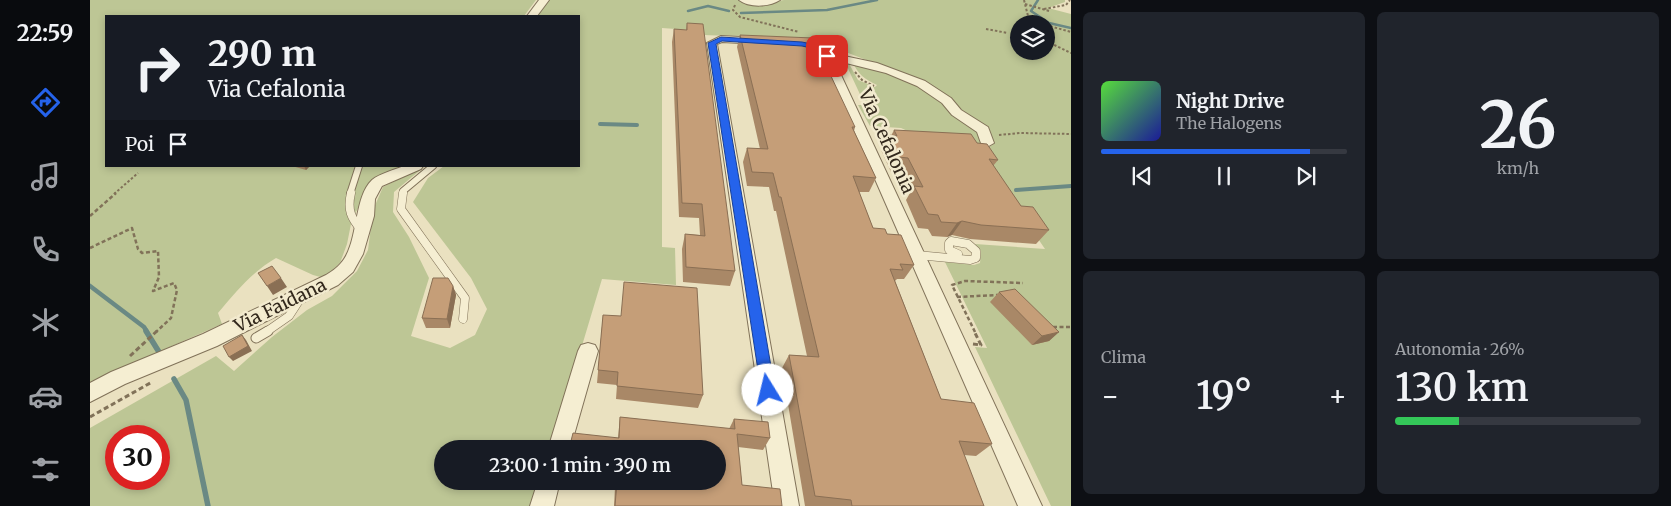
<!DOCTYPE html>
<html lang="it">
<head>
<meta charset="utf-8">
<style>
  body { margin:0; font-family:Merriweather,serif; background:#20242c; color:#f1f3f6; height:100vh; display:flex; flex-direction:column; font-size:19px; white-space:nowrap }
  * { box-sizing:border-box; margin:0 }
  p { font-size:16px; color:#9ea1a6 }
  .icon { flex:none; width:28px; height:28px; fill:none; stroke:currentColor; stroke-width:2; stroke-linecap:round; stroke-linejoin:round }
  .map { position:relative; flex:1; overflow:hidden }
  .panel { display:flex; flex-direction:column; gap:12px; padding:12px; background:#0d0f14; width:600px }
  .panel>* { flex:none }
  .top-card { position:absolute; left:15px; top:15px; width:475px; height:152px; border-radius:0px; box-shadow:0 2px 8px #0003; background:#171b24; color:#f1f3f6; overflow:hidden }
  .fabs { position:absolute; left:920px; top:15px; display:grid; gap:10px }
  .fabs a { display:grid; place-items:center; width:45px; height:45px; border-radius:50%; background:#171b24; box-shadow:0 2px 8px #0003; font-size:25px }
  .speed { position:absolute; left:15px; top:425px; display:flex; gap:10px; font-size:25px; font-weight:700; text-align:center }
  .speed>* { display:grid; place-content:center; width:65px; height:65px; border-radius:50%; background:#171b24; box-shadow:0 2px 8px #0003; line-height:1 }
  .speed .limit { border:8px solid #d22; background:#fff; color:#111 }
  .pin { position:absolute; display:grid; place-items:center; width:42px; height:42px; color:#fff; margin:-21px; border-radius:10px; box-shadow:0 2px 8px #0006 }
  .me { position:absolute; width:55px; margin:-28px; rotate:351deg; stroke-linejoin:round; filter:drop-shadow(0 0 4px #0008) }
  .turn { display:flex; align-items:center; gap:18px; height:105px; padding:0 20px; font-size:22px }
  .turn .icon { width:65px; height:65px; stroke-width:2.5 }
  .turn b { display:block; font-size:35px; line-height:42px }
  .then { display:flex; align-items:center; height:48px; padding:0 20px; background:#0003; gap:10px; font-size:19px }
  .big { font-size:38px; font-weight:600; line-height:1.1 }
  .panel .card { flex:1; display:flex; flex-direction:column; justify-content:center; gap:8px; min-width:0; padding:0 18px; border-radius:8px; background:#20242c }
  .panel .dial { align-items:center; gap:0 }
  .dial b { font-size:65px; line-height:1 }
  .song { display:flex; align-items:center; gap:15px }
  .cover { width:60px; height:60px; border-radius:8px; background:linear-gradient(135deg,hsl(110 70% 55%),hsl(240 70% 35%)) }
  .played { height:5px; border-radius:2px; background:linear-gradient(90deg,#2563eb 85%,#363941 85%) }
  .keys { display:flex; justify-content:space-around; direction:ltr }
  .heat { display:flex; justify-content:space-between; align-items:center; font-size:28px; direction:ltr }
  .charge { height:8px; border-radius:4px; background:linear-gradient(90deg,#34c759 26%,#363941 0) }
  .panel .tiles { flex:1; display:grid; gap:12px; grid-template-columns:repeat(2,1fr) }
  .trip { position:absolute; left:344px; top:440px; width:292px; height:50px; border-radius:25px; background:#171b24; box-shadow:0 2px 8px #0003; font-weight:600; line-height:50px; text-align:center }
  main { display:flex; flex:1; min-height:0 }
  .tab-bar { display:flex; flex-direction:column; width:90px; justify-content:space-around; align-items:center; background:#090b0e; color:#9ea1a6 }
  .tab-bar .icon { width:35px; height:35px }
  .tab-bar .selected { color:#2563eb }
  .tab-bar b { font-size:22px; color:#f1f3f6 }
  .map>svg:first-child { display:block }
  .green { fill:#bdc695; fill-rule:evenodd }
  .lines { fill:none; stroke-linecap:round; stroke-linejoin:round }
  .stream-far3 { stroke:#6a8984; stroke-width:2.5 }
  .stream-far2 { stroke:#6a8984; stroke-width:4 }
  .stream-far1 { stroke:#6a8984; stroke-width:4.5 }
  .stream { stroke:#6a8984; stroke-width:5.5 }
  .service-far3-casing { stroke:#817259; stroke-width:5.5 }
  .service-far2-casing { stroke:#817259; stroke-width:8 }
  .service-far1-casing { stroke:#817259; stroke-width:9 }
  .service-casing { stroke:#817259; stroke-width:11 }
  .minor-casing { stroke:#817259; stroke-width:2 }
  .path-far2 { stroke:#817259; stroke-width:2; stroke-dasharray:2.5 2; stroke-linecap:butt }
  .path-far1 { stroke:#817259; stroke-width:2.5; stroke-dasharray:4 2.5; stroke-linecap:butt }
  .path { stroke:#817259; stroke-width:3; stroke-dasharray:5 3; stroke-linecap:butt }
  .service-far3 { stroke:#f5eed2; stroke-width:5 }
  .service-far2 { stroke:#f5eed2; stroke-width:6 }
  .service-far1 { stroke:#f5eed2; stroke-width:8 }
  .service { stroke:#f5eed2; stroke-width:9 }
  .minor { fill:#f5eed2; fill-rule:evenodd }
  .wall { fill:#a98867 }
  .shaded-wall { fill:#8a6f54 }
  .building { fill:#c59e78; stroke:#8a6f54 }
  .route { fill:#2563eb; stroke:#184099 }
  .labels { text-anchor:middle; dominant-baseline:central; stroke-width:5; stroke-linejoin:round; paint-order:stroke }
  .street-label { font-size:18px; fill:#32281c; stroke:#f2eace }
</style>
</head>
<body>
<main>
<nav class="tab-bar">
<b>22:59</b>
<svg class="icon selected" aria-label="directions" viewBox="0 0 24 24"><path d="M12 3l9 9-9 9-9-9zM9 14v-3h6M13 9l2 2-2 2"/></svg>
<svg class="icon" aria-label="music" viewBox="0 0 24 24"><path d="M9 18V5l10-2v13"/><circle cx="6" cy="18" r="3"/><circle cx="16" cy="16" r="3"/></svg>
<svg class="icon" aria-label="phone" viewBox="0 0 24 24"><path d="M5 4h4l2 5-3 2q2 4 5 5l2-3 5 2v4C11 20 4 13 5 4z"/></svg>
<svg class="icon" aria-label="climate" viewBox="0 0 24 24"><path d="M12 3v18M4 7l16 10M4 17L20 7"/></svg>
<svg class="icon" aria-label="car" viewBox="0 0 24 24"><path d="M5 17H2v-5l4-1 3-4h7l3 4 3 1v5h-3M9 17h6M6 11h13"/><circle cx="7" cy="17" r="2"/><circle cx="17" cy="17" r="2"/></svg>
<svg class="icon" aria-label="filters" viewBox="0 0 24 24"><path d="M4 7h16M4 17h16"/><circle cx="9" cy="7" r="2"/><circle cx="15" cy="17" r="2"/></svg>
</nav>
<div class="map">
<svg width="981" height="506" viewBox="0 0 981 506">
  <rect width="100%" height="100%" fill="#eae1c0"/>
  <!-- green -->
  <path class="green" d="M0,0H446L434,16H16V166H316L281,185L262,219L257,244L250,263L234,278L223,275L186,258C162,272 146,292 128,313L132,324L0,382Z
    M459,0H650L662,5L694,0H975V2L958,8L981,14V506H961L885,347L897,348L855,262L884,265L890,263L891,251L885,244L955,249L886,147L824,134L811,128L780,126L768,105H775L754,60H757L768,80L785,87L787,85C774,79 768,74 762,61L823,83L883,124L897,148L902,145L898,137L900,129L873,114L810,73L753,51L749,53C721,33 649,37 614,35L613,31L572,28V247L585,248L586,285L512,279L461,449H352V481H451L444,506H0V428L126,356L144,371L182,337L217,310L242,296L267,271L278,250L283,210L293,187L335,166L304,192L303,212L319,237L339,278L321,336L360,348L385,335L397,309L381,278L323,202L338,178L354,166H489V16H446ZM929,24H956V51H929ZM26,436H69V479H26Z"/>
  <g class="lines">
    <!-- stream-far3 -->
    <path class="stream-far3" d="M948,0L941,11L959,23L981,28
      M598,11L618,6L639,11
      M651,13L737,10L787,0"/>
    <!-- stream-far2 -->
    <path class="stream-far2" d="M510,124L547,125
      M926,190L981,186"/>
    <!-- stream-far1 -->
    <path class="stream-far1" d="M0,286L54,327L57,332"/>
    <!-- stream -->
    <path class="stream" d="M56,331L69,352
      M84,379L96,400L118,506"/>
    <!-- service-far3 casing -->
    <g class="service-far3-casing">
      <path id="service-far3" d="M926,36L929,38"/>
    </g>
    <!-- service-far2 casing -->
    <g class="service-far2-casing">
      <path id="service-far2" d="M260,194L269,166
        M313,194V191L343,166"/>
    </g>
    <!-- service-far1 casing -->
    <g class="service-far1-casing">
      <path id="service-far1" d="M261,193C257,210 261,218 272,231
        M313,193L311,209L375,298L373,319
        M827,255L880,260L886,258V251L878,244L861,241L859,243V250L868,254
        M176,332L199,316L212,296"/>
    </g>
    <!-- service casing -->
    <g class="service-casing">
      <path id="service" d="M166,338L178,331"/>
    </g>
    <!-- minor casing -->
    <g class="minor-casing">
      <path id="minor" d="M449,0H459L447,16H437Z
        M649,0H690C680,7 659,8 649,0Z
        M631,36L670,38L675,41L670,44L632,42L627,44L709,506H685L617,43Z
        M706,40L728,44L740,53L787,63L835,81L861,98L871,110L898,127L904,143L897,147L892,146L887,132L862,115L852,103L827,86L796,73L744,60L952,506H928L732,58L721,49L702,45L701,43Z
        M314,166H333L331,169L292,186L285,199L284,216L273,254L263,272L248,285L127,346L35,384L0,402V383L21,372L113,334L236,275C241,272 247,268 251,263C269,243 263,198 282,180C289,174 304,170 314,166Z
        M498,343L505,345L508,351L480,449H458L488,351L491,345Z
        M448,481H470L464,506H440Z"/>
    </g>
    <!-- path-far2 -->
    <path class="path-far2" d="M934,0L938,16L954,24
      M935,4L959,11
      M645,5L643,10L650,17L709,32
      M954,9L976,5L980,0
      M956,25L981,32
      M896,29L918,33
      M956,41L981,53
      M765,72L772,80L784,86
      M909,135L930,133L981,134
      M24,194L48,173"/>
    <!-- path-far1 -->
    <path class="path-far1" d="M0,216L26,193
      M0,248L42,228L48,249L52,253L68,251L69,277L63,291L84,283L87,290L81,318L66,332
      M867,297L908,295
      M963,327H981
      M885,332L862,285L875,281L933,283"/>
    <!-- path -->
    <path class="path" d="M883,344L891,345L884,331
      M40,356L67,331
      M0,417L62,382"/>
    <!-- service-far3 -->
    <use href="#service-far3" class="service-far3"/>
    <!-- service-far2 -->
    <use href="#service-far2" class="service-far2"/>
    <!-- service-far1 -->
    <use href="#service-far1" class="service-far1"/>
    <!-- service -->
    <use href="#service" class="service"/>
    <!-- minor -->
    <use href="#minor" class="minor"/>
  </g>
  <!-- wall -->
  <path class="wall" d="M597,23L645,271L640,286L593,282L592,249L595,234L610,235L609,218L589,217L582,42L584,29L596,30Z
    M650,35L765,127L764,131L786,178L779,192H769L783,228L797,234L824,265L814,279H807L805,281L851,399L902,444L886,456L874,455L894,506H715L692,368L699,355L717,356L686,211H684L679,187L657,186L653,162L657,148L670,149L647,47Z
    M804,130L887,143L908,160L903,166L931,206L959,230L946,244L880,239L862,235L857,237L842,236L838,229L828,228L816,200L820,193L810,172H801L791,150L798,135L801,136Z
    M202,166H220L216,170Z
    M363,286L366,295L360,328H336L332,318Z
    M909,292L969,332L959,341L942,345L900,302Z
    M513,315L613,395L608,408L526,399L527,385L507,383Z
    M530,417L639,429L644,419L680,438L673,450L648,447L652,485L692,506H524L525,487L476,481H628L528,438Z"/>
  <!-- shaded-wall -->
  <path class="shaded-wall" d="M214,166H220L216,170Z
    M872,221L862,235L857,237L867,223Z
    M191,278L197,287L183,295L177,286Z
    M363,286L366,295L360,328L357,319Z
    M969,332L959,341L942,345L952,336Z
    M152,335L156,340L162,351L143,361L139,357Z"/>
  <!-- building -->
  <path class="building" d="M597,23L613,24L645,271L596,267L595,234L615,236L612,204L592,203L584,29L597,30Z
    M650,35L723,38L765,127H762L786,178L763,176L783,228L795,229L797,234L811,235L824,265L810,264L813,270L800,269L851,399L884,403L902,444L869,441L894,506H762L761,500L725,496L699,355L729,357L691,197H689L683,173L662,172L657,148L678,149Z
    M804,130L881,134L887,143L897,144L908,160L899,159L931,206L943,207L959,230L891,225L872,221L867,223L851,222L848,215L838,214L824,186L833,187L818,158L808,157L798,135L807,136Z
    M182,266L191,278L177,286L168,273Z
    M343,278H358L363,286L357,319L332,318Z
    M534,282L607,288L613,395L527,386L528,372L508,370L513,315L531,316Z
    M925,289L969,332L952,336L909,292Z
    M152,335L158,346L139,357L133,346Z
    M530,417L645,429L644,419L678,422L680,438L647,434L652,485L690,489L692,506H525L527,481H628V449H479L483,433L529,438Z"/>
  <!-- route -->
  <path class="route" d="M631,37L712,42L726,45L741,56L734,58L721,48L712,46L632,41L626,44L685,390L683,395L678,397L673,395L671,390L618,43Z"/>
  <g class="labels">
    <!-- street labels -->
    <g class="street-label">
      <text transform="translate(797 141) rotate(66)">Via Cefalonia</text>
      <text transform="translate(190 305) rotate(-26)">Via Faidana</text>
    </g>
  </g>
</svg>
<div class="fabs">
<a><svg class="icon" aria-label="layers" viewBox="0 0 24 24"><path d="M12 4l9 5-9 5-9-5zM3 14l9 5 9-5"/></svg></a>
</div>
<div class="speed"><div class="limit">30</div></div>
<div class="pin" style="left:737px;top:56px;background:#d93025"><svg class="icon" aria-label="arrive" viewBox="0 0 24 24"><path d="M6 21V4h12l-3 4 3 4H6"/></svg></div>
<svg class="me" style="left:678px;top:390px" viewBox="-20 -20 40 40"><circle r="19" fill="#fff"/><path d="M0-13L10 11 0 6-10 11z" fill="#2563eb"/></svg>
<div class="trip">23:00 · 1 min · 390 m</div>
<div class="top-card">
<div class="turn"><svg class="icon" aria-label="right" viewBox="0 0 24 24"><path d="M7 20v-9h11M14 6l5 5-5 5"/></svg><div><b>290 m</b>Via Cefalonia</div></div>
<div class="then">Poi<svg class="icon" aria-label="arrive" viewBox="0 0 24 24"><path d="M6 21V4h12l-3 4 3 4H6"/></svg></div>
</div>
</div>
<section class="panel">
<div class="tiles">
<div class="card">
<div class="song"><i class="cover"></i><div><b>Night Drive</b><p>The Halogens</p></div></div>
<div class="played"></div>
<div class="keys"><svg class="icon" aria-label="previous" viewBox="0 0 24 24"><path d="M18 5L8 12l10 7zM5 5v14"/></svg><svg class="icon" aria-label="pause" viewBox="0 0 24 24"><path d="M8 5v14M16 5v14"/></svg><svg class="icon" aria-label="next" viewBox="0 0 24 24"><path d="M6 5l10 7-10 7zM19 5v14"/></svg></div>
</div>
<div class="card dial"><b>26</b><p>km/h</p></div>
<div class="card"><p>Clima</p>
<div class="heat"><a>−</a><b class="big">19°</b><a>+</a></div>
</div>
<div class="card"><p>Autonomia · 26%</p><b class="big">130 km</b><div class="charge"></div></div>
</div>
</section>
</main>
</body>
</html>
